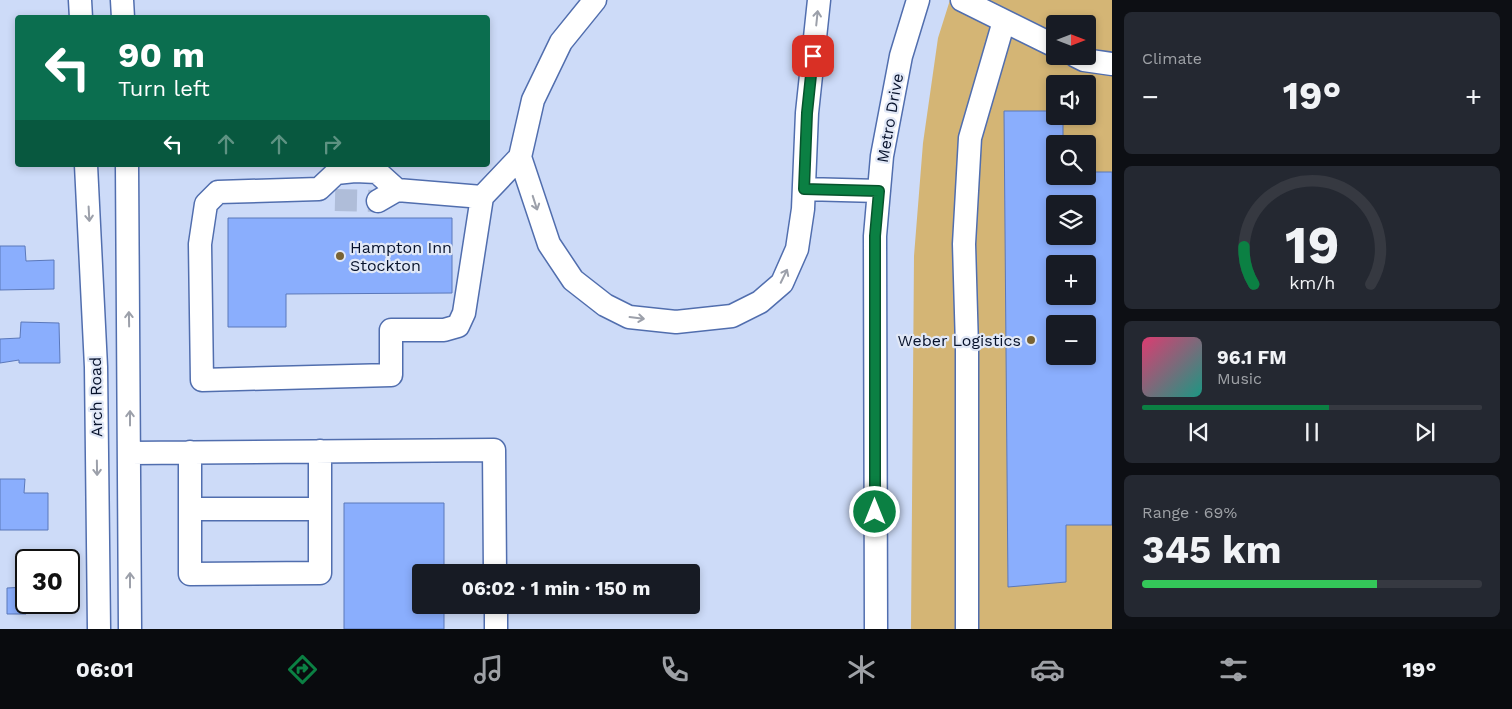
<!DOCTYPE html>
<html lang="en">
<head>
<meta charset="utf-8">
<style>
  body { margin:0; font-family:"Work Sans",sans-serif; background:#242831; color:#f1f3f6; height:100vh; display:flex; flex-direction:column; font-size:19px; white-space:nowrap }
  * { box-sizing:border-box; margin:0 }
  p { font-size:16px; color:#9ea1a6 }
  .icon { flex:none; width:28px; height:28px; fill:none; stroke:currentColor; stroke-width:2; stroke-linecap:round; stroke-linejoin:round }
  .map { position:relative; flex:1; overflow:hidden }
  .panel { display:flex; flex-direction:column; gap:12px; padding:12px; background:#0d0f14; width:400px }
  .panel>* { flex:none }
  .banner { position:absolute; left:15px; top:15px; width:475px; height:152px; border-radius:5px; box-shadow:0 2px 8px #0003; background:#0b6e4f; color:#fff; overflow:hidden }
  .needle { width:32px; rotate:90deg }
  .fabs { position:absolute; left:1046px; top:15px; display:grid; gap:10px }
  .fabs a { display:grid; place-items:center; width:50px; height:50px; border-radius:5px; background:#171b24; box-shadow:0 2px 8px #0003; font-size:25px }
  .speed { position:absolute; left:15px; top:549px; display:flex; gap:10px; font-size:25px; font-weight:700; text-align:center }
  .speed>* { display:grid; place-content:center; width:65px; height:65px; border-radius:50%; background:#171b24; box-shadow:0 2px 8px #0003; line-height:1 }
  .speed .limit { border:2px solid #111; border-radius:8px; background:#fff; color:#111 }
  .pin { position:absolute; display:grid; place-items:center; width:42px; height:42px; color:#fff; margin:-21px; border-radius:10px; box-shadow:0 2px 8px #0006 }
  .me { position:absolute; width:55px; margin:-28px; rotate:0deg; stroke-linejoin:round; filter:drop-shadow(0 0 4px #0008) }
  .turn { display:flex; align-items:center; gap:18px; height:105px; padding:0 20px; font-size:22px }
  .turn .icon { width:65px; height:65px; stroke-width:2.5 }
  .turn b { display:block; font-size:35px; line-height:42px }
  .lanes { display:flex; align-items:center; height:48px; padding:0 20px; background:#0003; justify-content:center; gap:25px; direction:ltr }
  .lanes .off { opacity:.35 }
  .big { font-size:38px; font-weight:700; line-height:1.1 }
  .panel .widget { flex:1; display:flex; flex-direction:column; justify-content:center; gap:8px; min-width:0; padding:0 18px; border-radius:8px; background:#242831 }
  .panel .dial { align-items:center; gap:0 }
  .dial svg { height:130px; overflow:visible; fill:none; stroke:#363941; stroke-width:7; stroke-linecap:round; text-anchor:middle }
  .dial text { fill:#f1f3f6; stroke:none }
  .song { display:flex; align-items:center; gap:15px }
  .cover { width:60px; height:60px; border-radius:8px; background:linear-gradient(135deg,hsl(340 70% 55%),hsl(170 70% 35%)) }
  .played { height:5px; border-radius:2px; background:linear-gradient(90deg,#0b8043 55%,#363941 55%) }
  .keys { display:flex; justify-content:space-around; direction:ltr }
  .heat { display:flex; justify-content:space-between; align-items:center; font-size:28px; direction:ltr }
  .charge { height:8px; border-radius:4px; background:linear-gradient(90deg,#34c759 69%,#363941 0) }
  .trip { position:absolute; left:412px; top:564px; width:288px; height:50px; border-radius:5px; background:#171b24; box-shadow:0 2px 8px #0003; font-weight:700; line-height:50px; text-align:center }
  .tab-bar { display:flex; height:80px; justify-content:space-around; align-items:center; background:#090b0e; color:#9ea1a6 }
  .tab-bar .icon { width:35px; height:35px }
  .tab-bar .active { color:#0b8043 }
  .tab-bar b { font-size:22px; color:#f1f3f6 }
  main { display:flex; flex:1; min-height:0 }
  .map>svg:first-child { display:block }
  .green { fill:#d4b575; fill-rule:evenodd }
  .building { fill:#8aaefd; stroke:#5b78ba; fill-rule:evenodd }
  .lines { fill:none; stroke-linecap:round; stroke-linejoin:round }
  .minor-tunnel { stroke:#afbdd9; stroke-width:22; stroke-dasharray:22 11; stroke-linecap:butt }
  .minor-casing { stroke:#516eae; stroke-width:25 }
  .minor { stroke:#fff; stroke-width:22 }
  .oneway { stroke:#9ca0aa }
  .route-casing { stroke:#07532c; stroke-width:12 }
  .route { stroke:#0b8043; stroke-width:9 }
  .poi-dot { fill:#796333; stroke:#e1e8f7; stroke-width:2 }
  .labels { text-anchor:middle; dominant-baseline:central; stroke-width:4.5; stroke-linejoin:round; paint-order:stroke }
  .street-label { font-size:16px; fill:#07122b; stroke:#e1e8f7 }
  .poi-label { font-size:16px; fill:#07122b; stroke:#e1e8f7; text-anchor:start }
</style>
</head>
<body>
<main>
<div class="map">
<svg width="1112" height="629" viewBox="0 0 1112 629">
  <rect width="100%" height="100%" fill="#cddbf8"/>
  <!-- green -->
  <path class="green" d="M950,0H1112V629H911L914,256L923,143L938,38ZM1055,24H1088V56H1055ZM1055,84H1088V116H1055ZM1055,144H1088V176H1055ZM1055,204H1088V236H1055ZM1055,264H1088V296H1055ZM1055,324H1088V356H1055Z"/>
  <!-- building -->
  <path class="building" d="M1004,111H1055V116H1063V144H1055V176H1088V172H1112V525H1066V582L1008,587ZM1055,204H1088V236H1055ZM1055,264H1088V296H1055ZM1055,324H1088V356H1055Z
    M228,218H452V293L286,294V327H228Z
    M0,246H25L26,261L54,260V289L0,290Z
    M21,322L59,323L60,363H19V360L0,363V339L20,338Z
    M0,479H25L24,493H48V530H0Z
    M344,503H444V572H421V605H444V629H344Z
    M26,587V614H7V588Z"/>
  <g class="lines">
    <!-- minor-tunnel -->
    <path class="minor-tunnel" d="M335,200L378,201"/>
    <!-- minor casing -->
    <g class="minor-casing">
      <path id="minor" d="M80,0L81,18
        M122,0L123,18
        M962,0L1055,46
        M1076,56L1084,60L1112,64
        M520,157L549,244L573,280L605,305L629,317L676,322L732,316L760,302L782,283L797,249L803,209L807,113L819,0
        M86,165L96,367L99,629
        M127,165L130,629
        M804,189L879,191
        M482,197L464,313L458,326L444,330H391V375L202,380L200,244L206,204L218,192L319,189L336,173L355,171L377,172L397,190L482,197L520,157L533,100L561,42L595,0
        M378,201L397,190
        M190,452V574L320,573V451
        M130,453L494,450L495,572
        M190,509H320
        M496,605V629
        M876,629L875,236L882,156L901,56L918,0
        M967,629V347L964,244L970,138L1004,21"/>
    </g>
    <!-- minor -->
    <use href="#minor" class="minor"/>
  </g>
  <!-- one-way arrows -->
  <defs><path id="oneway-shaft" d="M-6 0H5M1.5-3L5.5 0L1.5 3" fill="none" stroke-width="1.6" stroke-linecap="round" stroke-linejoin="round" transform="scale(1.25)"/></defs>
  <g class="oneway">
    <use href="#oneway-shaft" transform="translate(817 18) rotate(-84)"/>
    <use href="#oneway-shaft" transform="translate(535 203) rotate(72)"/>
    <use href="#oneway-shaft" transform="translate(89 214) rotate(87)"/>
    <use href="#oneway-shaft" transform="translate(784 276) rotate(-64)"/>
    <use href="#oneway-shaft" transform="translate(637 318) rotate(7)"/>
    <use href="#oneway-shaft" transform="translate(129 319) rotate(-91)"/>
    <use href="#oneway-shaft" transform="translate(130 418) rotate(-90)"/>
    <use href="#oneway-shaft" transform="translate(97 468) rotate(89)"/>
    <use href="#oneway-shaft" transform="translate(130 580) rotate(-90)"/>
  </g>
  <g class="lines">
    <!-- route casing -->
    <g class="route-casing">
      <path id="route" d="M813,56L807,113L804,189L879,191L875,236V512"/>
    </g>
    <!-- route -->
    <use href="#route" class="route"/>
  </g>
  <!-- markers -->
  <g class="poi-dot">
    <circle cx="340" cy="256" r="5"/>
    <circle cx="1031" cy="340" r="5"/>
  </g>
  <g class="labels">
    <!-- street labels -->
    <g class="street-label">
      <text transform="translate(890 118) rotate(-80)">Metro Drive</text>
      <text transform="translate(96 397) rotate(-91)">Arch Road</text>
    </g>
    <!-- poi labels -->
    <g class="poi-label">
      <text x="350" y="247">Hampton Inn<tspan x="350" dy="18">Stockton</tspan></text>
      <text x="1021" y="340" text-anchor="end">Weber Logistics</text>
    </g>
  </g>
</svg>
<div class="fabs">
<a><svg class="needle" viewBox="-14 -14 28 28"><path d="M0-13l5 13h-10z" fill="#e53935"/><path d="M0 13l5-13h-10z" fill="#9ea1a6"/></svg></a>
<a><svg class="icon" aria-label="sound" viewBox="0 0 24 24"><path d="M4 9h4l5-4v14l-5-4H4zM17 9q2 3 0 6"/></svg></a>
<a><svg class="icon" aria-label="search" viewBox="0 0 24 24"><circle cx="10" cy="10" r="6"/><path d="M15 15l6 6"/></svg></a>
<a><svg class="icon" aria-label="layers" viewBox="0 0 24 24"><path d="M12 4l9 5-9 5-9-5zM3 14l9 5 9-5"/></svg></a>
<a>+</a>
<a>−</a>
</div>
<div class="speed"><div class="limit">30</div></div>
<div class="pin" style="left:813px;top:56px;background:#d93025"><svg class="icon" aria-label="arrive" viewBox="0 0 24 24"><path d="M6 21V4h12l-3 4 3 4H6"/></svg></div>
<svg class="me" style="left:875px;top:512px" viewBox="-20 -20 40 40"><circle r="17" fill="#0b8043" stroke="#fff" stroke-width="3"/><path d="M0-11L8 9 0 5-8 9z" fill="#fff"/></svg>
<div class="trip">06:02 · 1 min · 150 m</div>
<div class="banner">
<div class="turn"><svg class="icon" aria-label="left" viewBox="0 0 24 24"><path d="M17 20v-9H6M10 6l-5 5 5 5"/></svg><div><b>90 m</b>Turn left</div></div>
<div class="lanes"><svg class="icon" aria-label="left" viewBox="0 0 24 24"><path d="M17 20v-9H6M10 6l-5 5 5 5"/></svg><svg class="icon off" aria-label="ahead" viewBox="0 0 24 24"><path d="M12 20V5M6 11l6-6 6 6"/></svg><svg class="icon off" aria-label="ahead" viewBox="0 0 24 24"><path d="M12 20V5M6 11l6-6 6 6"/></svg><svg class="icon off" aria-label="right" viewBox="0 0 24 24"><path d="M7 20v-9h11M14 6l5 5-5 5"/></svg></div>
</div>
</div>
<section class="panel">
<div class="widget"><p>Climate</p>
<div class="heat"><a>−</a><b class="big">19°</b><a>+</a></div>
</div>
<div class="widget dial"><svg viewBox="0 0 100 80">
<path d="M14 69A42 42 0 1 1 86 69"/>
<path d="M14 69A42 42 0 0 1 8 46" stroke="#0b8043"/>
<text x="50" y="56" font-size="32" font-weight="700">19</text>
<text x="50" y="72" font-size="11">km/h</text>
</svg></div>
<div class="widget">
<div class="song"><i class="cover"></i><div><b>96.1 FM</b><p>Music</p></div></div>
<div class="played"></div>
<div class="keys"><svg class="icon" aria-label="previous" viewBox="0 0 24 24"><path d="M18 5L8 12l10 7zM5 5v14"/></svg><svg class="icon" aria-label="pause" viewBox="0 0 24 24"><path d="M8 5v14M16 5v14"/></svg><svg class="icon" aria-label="next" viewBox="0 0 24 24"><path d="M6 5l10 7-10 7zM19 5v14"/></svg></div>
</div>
<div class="widget"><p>Range · 69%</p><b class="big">345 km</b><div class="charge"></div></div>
</section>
</main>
<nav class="tab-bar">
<b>06:01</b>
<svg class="icon active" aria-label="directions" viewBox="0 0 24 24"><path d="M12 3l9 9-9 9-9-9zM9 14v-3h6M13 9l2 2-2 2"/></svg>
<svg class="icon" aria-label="music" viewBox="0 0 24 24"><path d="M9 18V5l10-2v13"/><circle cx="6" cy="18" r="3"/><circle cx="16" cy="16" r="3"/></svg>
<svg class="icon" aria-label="phone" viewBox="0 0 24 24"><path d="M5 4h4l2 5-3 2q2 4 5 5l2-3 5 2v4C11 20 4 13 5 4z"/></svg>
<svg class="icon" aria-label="climate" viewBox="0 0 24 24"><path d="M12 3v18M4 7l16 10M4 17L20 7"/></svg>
<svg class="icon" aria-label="car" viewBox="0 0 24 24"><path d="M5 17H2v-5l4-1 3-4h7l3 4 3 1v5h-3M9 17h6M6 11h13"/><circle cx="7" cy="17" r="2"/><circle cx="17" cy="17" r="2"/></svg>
<svg class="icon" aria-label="filters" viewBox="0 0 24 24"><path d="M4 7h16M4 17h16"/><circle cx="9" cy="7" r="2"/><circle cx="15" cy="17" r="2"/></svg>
<b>19°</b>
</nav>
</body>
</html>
